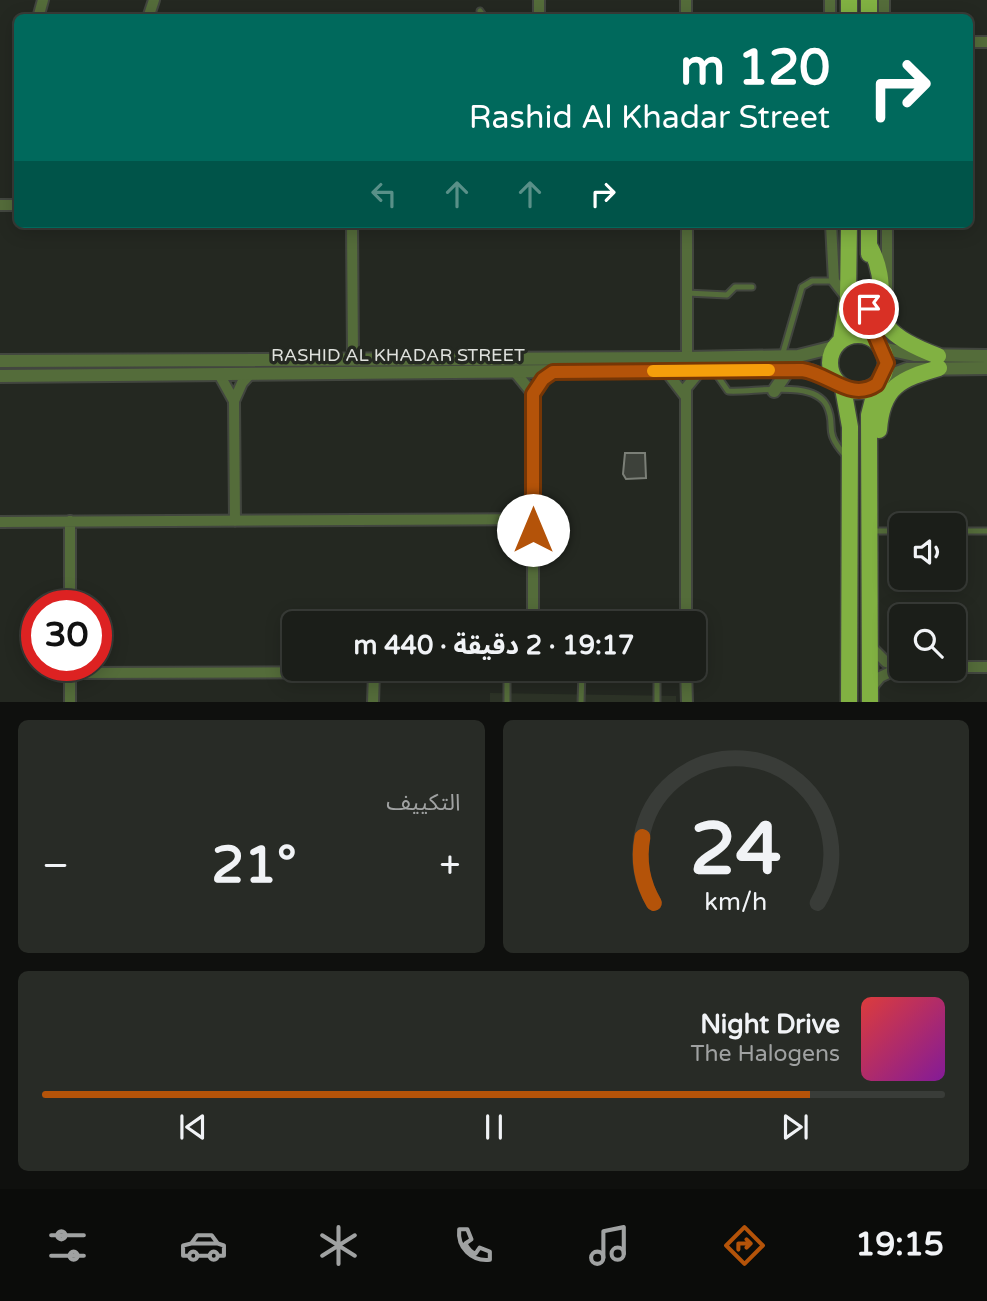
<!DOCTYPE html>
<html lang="ar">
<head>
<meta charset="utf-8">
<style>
  body { margin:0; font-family:"Varela Round","Noto Sans Arabic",sans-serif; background:#282b26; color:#f1f3f6; direction:rtl; height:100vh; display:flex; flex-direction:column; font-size:26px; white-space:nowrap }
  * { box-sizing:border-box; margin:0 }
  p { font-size:23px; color:#a0a2a2 }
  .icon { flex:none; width:38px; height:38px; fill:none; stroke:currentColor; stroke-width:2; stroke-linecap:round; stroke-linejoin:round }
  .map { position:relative; height:702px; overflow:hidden; direction:ltr }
  .side { display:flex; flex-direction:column; gap:18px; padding:18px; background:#0f100e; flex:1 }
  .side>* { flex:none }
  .guide { position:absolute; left:14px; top:14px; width:959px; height:214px; border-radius:10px; box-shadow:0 4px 18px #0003,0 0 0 2px #393c38; direction:rtl; background:#00695c; color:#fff; overflow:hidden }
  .fabs { position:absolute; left:889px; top:513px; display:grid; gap:14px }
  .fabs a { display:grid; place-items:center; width:77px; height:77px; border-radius:10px; background:#1b1e19; box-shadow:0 4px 18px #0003,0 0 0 2px #393c38; font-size:35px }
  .speed { position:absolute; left:21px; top:590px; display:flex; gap:14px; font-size:35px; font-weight:700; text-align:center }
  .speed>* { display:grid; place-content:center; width:91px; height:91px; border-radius:50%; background:#1b1e19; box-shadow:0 4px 18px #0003,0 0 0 2px #393c38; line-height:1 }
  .speed .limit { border:10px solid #d22; background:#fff; color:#111 }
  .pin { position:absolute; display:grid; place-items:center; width:60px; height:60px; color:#fff; margin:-30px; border:4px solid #fff; border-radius:50%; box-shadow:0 2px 7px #0007 }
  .me { position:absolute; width:77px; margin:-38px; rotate:0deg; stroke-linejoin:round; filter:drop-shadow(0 0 5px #0008) }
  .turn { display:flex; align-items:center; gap:24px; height:147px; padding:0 28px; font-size:32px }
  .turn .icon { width:91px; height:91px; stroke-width:2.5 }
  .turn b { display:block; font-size:49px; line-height:60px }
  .lanes { display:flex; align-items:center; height:66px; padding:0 28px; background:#0003; justify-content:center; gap:35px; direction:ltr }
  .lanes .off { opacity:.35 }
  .big { font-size:52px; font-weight:700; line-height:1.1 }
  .side .widget { flex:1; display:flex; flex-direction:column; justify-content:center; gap:10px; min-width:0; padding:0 24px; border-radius:10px; background:#282b26 }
  .side .dial { align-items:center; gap:0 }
  .dial svg { height:182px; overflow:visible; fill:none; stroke:#393c38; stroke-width:7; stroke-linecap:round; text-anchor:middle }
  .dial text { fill:#f1f3f6; stroke:none }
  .song { display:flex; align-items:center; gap:21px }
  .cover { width:84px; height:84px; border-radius:10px; background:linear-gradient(135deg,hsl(0 70% 55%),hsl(290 70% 35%)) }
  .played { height:7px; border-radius:4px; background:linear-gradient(90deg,#b45309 85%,#393c38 85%) }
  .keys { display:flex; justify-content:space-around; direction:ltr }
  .heat { display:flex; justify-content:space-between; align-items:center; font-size:38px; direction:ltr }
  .side .tiles { flex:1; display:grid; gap:18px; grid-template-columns:1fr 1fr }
  .widget:last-child { grid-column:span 2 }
  .trip { position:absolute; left:282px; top:611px; width:424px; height:70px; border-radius:10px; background:#1b1e19; box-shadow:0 4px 18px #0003,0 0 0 2px #393c38; font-weight:700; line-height:70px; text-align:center; direction:rtl }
  .tabs { display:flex; height:112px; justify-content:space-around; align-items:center; background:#0b0c0a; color:#a0a2a2 }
  .tabs .icon { width:49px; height:49px }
  .tabs .active { color:#b45309 }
  .tabs b { font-size:32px; color:#f1f3f6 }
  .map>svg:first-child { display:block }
  .built { fill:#2d3327 }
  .building { fill:#3d413a; stroke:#7b7f77; stroke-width:2 }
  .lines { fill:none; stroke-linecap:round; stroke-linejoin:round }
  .service-casing { stroke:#42463f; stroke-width:9 }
  .minor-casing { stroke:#42463f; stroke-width:14 }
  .tertiary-casing { stroke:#42463f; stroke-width:16 }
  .primary-casing { stroke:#42463f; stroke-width:19 }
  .service { stroke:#546c3a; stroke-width:5 }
  .minor { stroke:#546c3a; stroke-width:10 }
  .tertiary { stroke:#546c3a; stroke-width:12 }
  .primary { stroke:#81b142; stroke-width:16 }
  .route-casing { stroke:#753606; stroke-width:18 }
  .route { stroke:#b45309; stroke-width:12 }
  .slow { stroke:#f59e0b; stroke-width:12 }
  .labels { text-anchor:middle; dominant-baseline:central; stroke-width:7; stroke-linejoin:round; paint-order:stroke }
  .street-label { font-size:18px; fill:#dfe1dd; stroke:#242821 }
</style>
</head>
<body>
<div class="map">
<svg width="987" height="703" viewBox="0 0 987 703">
  <rect width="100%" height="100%" fill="#242821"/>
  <!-- built -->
  <path class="built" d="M490,693L676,696V702L490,703Z"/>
  <!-- building -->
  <path class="building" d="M625,453H645L646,478L626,479L623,474Z"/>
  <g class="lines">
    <!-- service casing -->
    <g class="service-casing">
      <path id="service" d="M480,11L485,18
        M687,293L727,295L735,287H752
        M782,356L802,287L812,281H834
        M714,371L728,391C754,393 814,379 827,406C837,428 822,429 845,455
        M873,531H901
        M954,531H987
        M507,703V672
        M581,703L582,671
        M657,703V671"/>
    </g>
    <!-- minor casing -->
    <g class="minor-casing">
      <path id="minor" d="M539,0V18
        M686,0V18
        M830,0V18
        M884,0V18
        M38,18L43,0
        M148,18L154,0
        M970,42H987
        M0,205H18
        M352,224L353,359
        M831,224L834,281L848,299
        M887,224V290
        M687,358V224
        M666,371L686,397
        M515,372L533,394
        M219,374L234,401
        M70,521V606
        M235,521L234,401L242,383L251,373
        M0,522L533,519
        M533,623V394L543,379L553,372
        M686,623V388L700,371
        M870,646L886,662L901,667
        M70,665V703
        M954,667H987
        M686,668L687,703
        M70,673L686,671
        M870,689L880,677L901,667
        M373,703L374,672"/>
    </g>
    <!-- tertiary casing -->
    <g class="tertiary-casing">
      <path id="tertiary" d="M882,348L914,355L987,356
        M0,361L687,358L798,356L834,347
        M0,376L789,369L811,371L835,381
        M883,378L907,369L987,368
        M774,391L789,369"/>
    </g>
    <!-- primary casing -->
    <g class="primary-casing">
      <path id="primary" d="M849,0V18
        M869,0V18
        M869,245C901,304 847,322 938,356
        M869,254V224
        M869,290L871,319L878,343
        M830 363a28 28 0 1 1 56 0a28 28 0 1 1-56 0Z
        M841,340L848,299L849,224
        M843,388L850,427L849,703
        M879,430C882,386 901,379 939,368
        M870,703L869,415L877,384"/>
    </g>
    <!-- service -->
    <use href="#service" class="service"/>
    <!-- minor -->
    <use href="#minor" class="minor"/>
    <!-- tertiary -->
    <use href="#tertiary" class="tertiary"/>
    <!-- primary -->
    <use href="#primary" class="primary"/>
  </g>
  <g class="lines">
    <!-- route casing -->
    <g class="route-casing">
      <path id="route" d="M533,530V394L543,379L553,372L802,370C830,374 851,402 877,384L887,363L874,333L869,309"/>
    </g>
    <!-- route -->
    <use href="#route" class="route"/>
    <!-- slow -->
    <path class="slow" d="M653,371L769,370"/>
  </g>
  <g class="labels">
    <!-- street labels -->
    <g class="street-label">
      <text x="398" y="355">RASHID AL KHADAR STREET</text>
    </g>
  </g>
</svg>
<div class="fabs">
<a><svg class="icon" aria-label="sound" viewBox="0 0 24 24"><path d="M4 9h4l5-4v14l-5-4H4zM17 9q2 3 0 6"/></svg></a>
<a><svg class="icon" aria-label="search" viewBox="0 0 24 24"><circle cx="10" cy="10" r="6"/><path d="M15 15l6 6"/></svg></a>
</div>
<div class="speed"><div class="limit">30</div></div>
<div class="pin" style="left:869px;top:309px;background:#d93025"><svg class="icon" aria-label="arrive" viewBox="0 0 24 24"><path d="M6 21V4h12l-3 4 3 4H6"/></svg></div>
<svg class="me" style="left:533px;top:530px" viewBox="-20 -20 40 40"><circle r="19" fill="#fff"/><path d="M0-13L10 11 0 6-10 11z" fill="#b45309"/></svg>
<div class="trip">19:17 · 2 دقيقة · 440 m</div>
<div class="guide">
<div class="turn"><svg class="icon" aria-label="right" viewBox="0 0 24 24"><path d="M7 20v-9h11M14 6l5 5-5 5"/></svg><div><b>120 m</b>Rashid Al Khadar Street</div></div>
<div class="lanes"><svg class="icon off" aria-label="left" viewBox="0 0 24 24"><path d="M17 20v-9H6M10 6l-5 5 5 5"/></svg><svg class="icon off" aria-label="ahead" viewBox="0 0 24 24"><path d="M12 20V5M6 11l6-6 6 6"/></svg><svg class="icon off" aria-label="ahead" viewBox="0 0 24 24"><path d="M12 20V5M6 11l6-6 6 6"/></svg><svg class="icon" aria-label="right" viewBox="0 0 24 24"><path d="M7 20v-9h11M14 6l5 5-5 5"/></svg></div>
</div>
</div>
<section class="side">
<div class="tiles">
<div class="widget dial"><svg viewBox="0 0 100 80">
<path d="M14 69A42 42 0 1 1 86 69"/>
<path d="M14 69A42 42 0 0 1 9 40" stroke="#b45309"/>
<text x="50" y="56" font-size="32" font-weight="700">24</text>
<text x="50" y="72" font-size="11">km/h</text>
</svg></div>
<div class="widget"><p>التكييف</p>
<div class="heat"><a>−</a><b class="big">21°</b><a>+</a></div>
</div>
<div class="widget">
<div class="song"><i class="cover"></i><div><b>Night Drive</b><p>The Halogens</p></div></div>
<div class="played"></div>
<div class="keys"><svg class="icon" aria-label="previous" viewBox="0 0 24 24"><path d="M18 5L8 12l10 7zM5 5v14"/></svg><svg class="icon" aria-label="pause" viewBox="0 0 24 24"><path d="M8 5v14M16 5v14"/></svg><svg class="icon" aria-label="next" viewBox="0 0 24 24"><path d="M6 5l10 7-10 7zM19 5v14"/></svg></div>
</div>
</div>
</section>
<nav class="tabs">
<b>19:15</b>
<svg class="icon active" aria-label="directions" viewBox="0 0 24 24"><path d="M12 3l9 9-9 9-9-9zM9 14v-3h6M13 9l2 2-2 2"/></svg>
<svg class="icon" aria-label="music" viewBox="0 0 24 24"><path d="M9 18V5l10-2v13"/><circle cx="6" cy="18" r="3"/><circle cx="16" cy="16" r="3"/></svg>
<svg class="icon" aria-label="phone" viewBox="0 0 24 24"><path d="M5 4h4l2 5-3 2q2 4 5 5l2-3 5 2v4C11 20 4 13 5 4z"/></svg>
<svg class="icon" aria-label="climate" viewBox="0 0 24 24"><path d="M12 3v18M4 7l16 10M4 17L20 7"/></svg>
<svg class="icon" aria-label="car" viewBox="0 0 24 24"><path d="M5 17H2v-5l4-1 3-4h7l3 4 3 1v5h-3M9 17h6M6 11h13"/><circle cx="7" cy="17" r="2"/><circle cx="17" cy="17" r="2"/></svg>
<svg class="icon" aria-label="filters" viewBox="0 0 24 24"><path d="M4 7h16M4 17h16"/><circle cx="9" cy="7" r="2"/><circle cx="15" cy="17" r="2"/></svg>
</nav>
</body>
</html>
